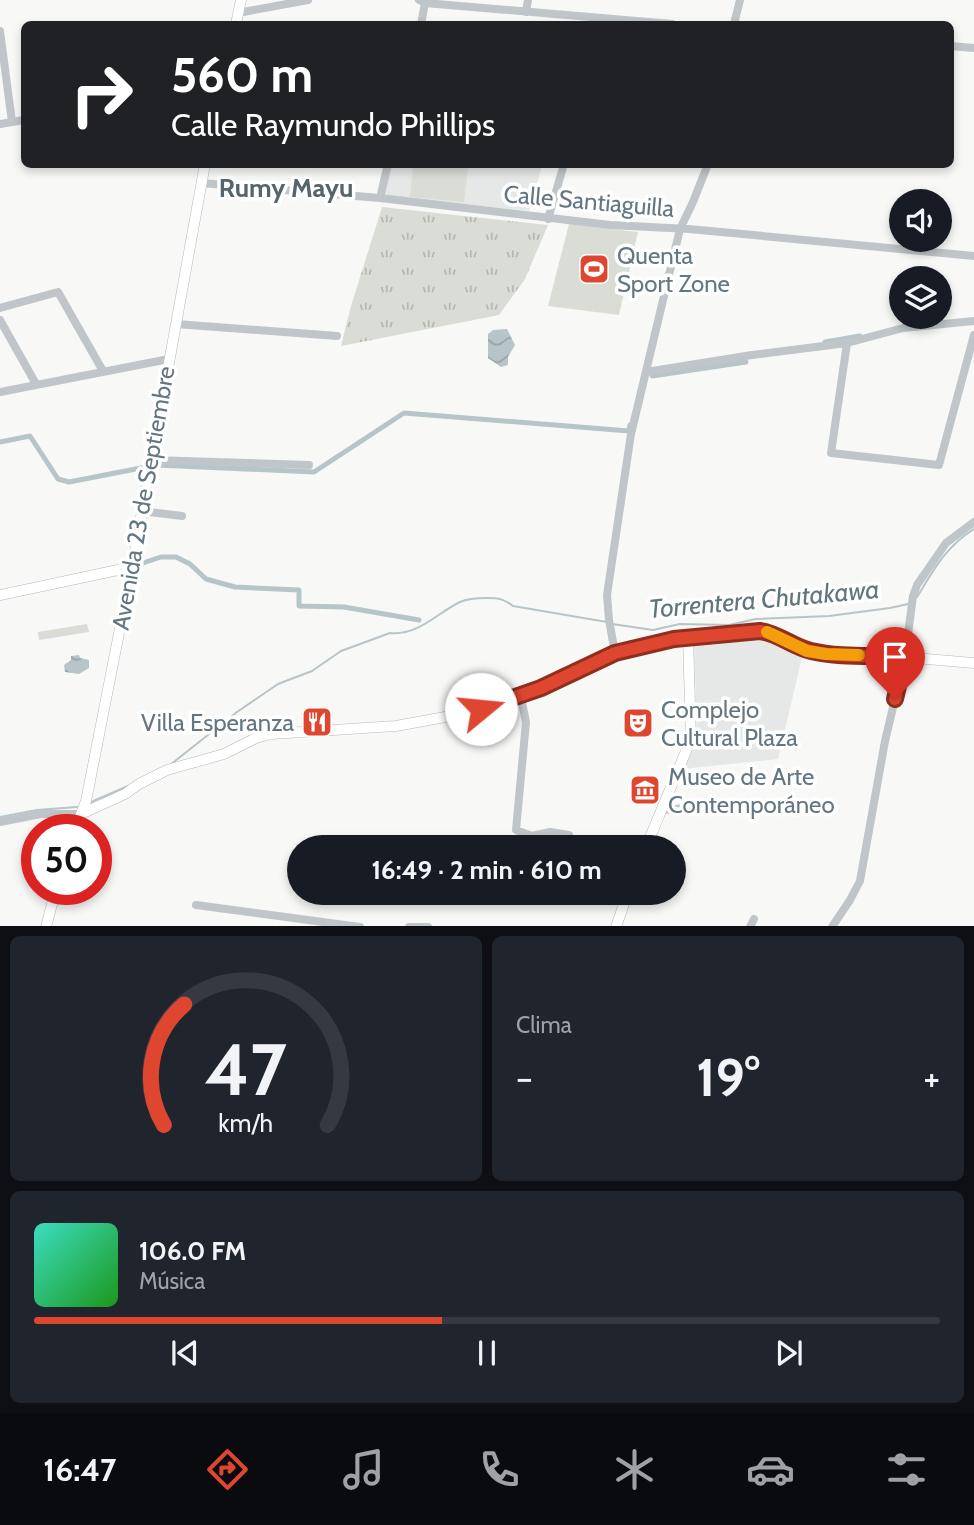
<!DOCTYPE html>
<html lang="es">
<head>
<meta charset="utf-8">
<style>
  body { margin:0; font-family:Cabin,sans-serif; background:#20242c; color:#f1f3f6; height:100vh; display:flex; flex-direction:column; font-size:26px; white-space:nowrap }
  * { box-sizing:border-box; margin:0 }
  p { font-size:23px; color:#9ea1a6 }
  .icon { flex:none; width:38px; height:38px; fill:none; stroke:currentColor; stroke-width:2; stroke-linecap:round; stroke-linejoin:round }
  .map { position:relative; height:926px; overflow:hidden }
  .details { display:flex; flex-direction:column; gap:10px; padding:10px; background:#0d0f14; flex:1 }
  .details>* { flex:none }
  .hud { position:absolute; left:21px; top:21px; width:933px; height:147px; border-radius:10px; box-shadow:0 4px 10px #0003; background:#202124; color:#fff; overflow:hidden }
  .buttons { position:absolute; left:889px; top:189px; display:grid; gap:14px }
  .buttons a { display:grid; place-items:center; width:63px; height:63px; border-radius:50%; background:#171b24; box-shadow:0 4px 10px #0003; font-size:35px }
  .speed { position:absolute; left:21px; top:814px; display:flex; gap:14px; font-size:35px; font-weight:700; text-align:center }
  .speed>* { display:grid; place-content:center; width:91px; height:91px; border-radius:50%; background:#171b24; box-shadow:0 4px 10px #0003; line-height:1 }
  .speed .limit { border:10px solid #d22; background:#fff; color:#111 }
  .pin { position:absolute; display:grid; place-items:center; width:60px; height:60px; color:#fff; margin:-72px -30px; border-radius:50% 50% 50% 0; rotate:-45deg; box-shadow:0 0 7px #0007 }
  .pin .icon { rotate:45deg }
  .me { position:absolute; width:77px; margin:-38px; rotate:73deg; stroke-linejoin:round; filter:drop-shadow(0 0 5px #0008) }
  .turn { display:flex; align-items:center; gap:24px; height:147px; padding:0 35px; font-size:32px }
  .turn .icon { width:91px; height:91px; stroke-width:2.5 }
  .turn b { display:block; font-size:49px; line-height:60px }
  .big { font-size:52px; font-weight:700; line-height:1.1 }
  .details .card { flex:1; display:flex; flex-direction:column; justify-content:center; gap:10px; min-width:0; padding:0 24px; border-radius:10px; background:#20242c }
  .details .dial { align-items:center; gap:0 }
  .dial svg { height:182px; overflow:visible; fill:none; stroke:#363941; stroke-width:7; stroke-linecap:round; text-anchor:middle }
  .dial text { fill:#f1f3f6; stroke:none }
  .song { display:flex; align-items:center; gap:21px }
  .cover { width:84px; height:84px; border-radius:10px; background:linear-gradient(135deg,hsl(170 70% 55%),hsl(120 70% 35%)) }
  .played { height:7px; border-radius:4px; background:linear-gradient(90deg,#de4630 45%,#363941 45%) }
  .keys { display:flex; justify-content:space-around; direction:ltr }
  .heat { display:flex; justify-content:space-between; align-items:center; font-size:38px; direction:ltr }
  .details .tiles { flex:1; display:grid; gap:10px; grid-template-columns:1fr 1fr }
  .card:last-child { grid-column:span 2 }
  .trip { position:absolute; left:287px; top:835px; width:399px; height:70px; border-radius:35px; background:#171b24; box-shadow:0 4px 10px #0003; font-weight:700; line-height:70px; text-align:center }
  .menu { display:flex; height:112px; justify-content:space-around; align-items:center; background:#090b0e; color:#9ea1a6 }
  .menu .icon { width:49px; height:49px }
  .menu .selected { color:#de4630 }
  .menu b { font-size:32px; color:#f1f3f6 }
  .map>svg:first-child { display:block }
  .built { fill:#e6e8e7 }
  .grass { fill:url(#grass-tufts) }
  .pitch { fill:#d9ddd5 }
  .water { fill:url(#water-waves) }
  .lines { fill:none; stroke-linecap:round; stroke-linejoin:round }
  .stream { stroke:#b7c5c8; stroke-width:2 }
  .canal { stroke:#b7c5c8; stroke-width:5 }
  .major-casing { stroke:#b3b9bc; stroke-width:11 }
  .minor { stroke:#bfc5c8; stroke-width:8 }
  .major { stroke:#fff; stroke-width:10 }
  .route-casing { stroke:#902e1f; stroke-width:18 }
  .route { stroke:#de4630; stroke-width:12 }
  .slow { stroke:#f59e0b; stroke-width:12 }
  .labels { text-anchor:middle; dominant-baseline:central; stroke-width:7; stroke-linejoin:round; paint-order:stroke }
  .street-label { font-size:24px; fill:#647780; stroke:#fff }
  .poi-label { font-size:24px; fill:#647780; stroke:#fff; text-anchor:start }
  .neighbourhood-label { font-size:26px; font-weight:bold; fill:#56646b; stroke:#fff }
  .water-label { font-size:26px; font-style:italic; fill:#5f767a; stroke:#fff }
</style>
</head>
<body>
<div class="map">
<svg width="974" height="927" viewBox="0 0 974 927">
  <defs>
    <pattern id="grass-tufts" width="24" height="20" patternUnits="userSpaceOnUse" patternTransform="scale(1.75)"><rect width="24" height="20" fill="#d9ddd5"/><path d="M3 7l-1-3M5 7V3M7 7l1-3M15 17l-1-3M17 17v-4M19 17l1-3" fill="none" stroke="#b4b8b2"/></pattern>
    <pattern id="water-waves" width="16" height="10" patternUnits="userSpaceOnUse" patternTransform="scale(1.75)"><rect width="16" height="10" fill="#b7c5c8"/><path d="M0 5q4-4 8 0t8 0" fill="none" stroke="#98a5a8"/></pattern>
  </defs>
  <rect width="100%" height="100%" fill="#f8f8f6"/>
  <!-- built -->
  <path class="built" d="M527,164L542,166L529,211L384,196L391,165Z
    M760,634L803,653L778,759L682,769L697,739L694,643L696,639Z"/>
  <!-- grass -->
  <path class="grass" d="M382,207L548,225L525,279L499,315L341,346L351,306Z"/>
  <!-- pitch -->
  <path class="pitch" d="M413,165L468,168L464,202L410,197Z
    M569,224L638,232L619,315L548,306Z
    M87,624L89,632L39,640L38,632Z"/>
  <!-- water -->
  <path class="water" d="M507,329L515,345L508,357V365L501,367L488,358V334L493,330Z
    M79,655L80,658L89,660V668L79,674L65,672L64,665L71,660V656Z"/>
  <g class="lines">
    <!-- stream -->
    <path class="stream" d="M917,597C933,571 946,546 974,529
      M612,624L653,630L680,624L729,625L756,619L829,616L890,608L908,604
      M170,765L237,712L278,684L312,671L341,651L390,633C418,636 437,613 460,602C469,598 478,598 487,598C499,598 504,599 513,606L607,622
      M91,802L128,786
      M0,817L37,810L77,807"/>
    <!-- canal -->
    <path class="canal" d="M825,342L860,336
      M652,376L746,362
      M0,442L30,436L58,479L69,482L146,467
      M156,465L314,472L404,413L629,431L630,425
      M140,564L161,557H176L190,564L206,579L235,587L299,590V606L344,607L419,620"/>
    <!-- major casing -->
    <g class="major-casing">
      <path id="major" d="M236,24L241,0
        M0,595L132,567
        M81,814L125,794L139,784L167,770L224,754L256,738L271,734L396,726L467,713L496,706L521,697L615,653L674,638L760,631L768,632L807,651L826,654L879,655L974,663
        M75,830L86,801L132,567L205,164
        M646,847L691,739L688,637
        M46,927L56,889
        M616,927L628,892"/>
    </g>
    <!-- minor -->
    <path class="minor" d="M419,0L425,3L672,24
      M526,12L528,0
      M238,13L308,0
      M421,24L425,3
      M734,24L740,0
      M0,31L12,122
      M950,46L974,48
      M0,124L24,120
      M201,183L380,198L610,225L689,229L974,256
      M380,198L388,164
      M548,219L564,164
      M0,308L58,292L103,371
      M0,320L36,384
      M176,324L337,336
      M847,343L831,453L939,465L974,335
      M646,372L752,355L847,343L903,328L974,321
      M0,392L169,359
      M151,460L309,465
      M141,511L182,516
      M615,653L609,620L607,595L631,434L680,229L693,202L708,164
      M521,697L526,722L516,830L532,836L550,832L569,835
      M659,814L664,810L759,802
      M0,822L41,814H81
      M196,905L360,927
      M409,927H428
      M750,927L754,919
      M832,927L850,900L860,881L885,741L905,657L913,596L917,585L946,543L974,522"/>
    <!-- major -->
    <use href="#major" class="major"/>
  </g>
  <g class="lines">
    <!-- route casing -->
    <g class="route-casing">
      <path id="route" d="M481,709L541,688L615,653L674,639L760,631C778,633 793,647 811,651C841,658 874,655 905,657L895,699"/>
    </g>
    <!-- route -->
    <use href="#route" class="route"/>
    <!-- slow -->
    <path class="slow" d="M767,632L807,651L826,654L859,655"/>
  </g>
  <!-- icons -->
  <defs>
    <g id="stadium-square" transform="scale(1.575)"><rect x="-9" y="-9" width="18" height="18" rx="4" fill="#de4630" stroke="#fff"/><path d="M0-5a6.5 5 0 1 0 0 10a6.5 5 0 1 0 0-10ZM-3.5-1.8h7v3.6h-7Z" fill="#fff"/></g>
    <g id="restaurant-square" transform="scale(1.575)"><rect x="-9" y="-9" width="18" height="18" rx="4" fill="#de4630" stroke="#fff"/><path d="M-5-6h1v4h1v-4h1v4h1v-4h1v5L-1.5 .5V6h-2V.5L-5-1ZM5-6V6H3V1.5H1.5Q1.5-4 5-6Z" fill="#fff"/></g>
    <g id="theatre-square" transform="scale(1.575)"><rect x="-9" y="-9" width="18" height="18" rx="4" fill="#de4630" stroke="#fff"/><path d="M-5-5.5Q0-4 5-5.5V0Q5 5 0 6Q-5 5-5 0ZM-3.3-2.5H-1v1.5H-3.3ZM1-2.5H3.3v1.5H1ZM-2.8 1Q0 5.5 2.8 1Z" fill="#fff"/></g>
    <g id="museum-square" transform="scale(1.575)"><rect x="-9" y="-9" width="18" height="18" rx="4" fill="#de4630" stroke="#fff"/><path d="M0-6L6-3V-2H-6V-3ZM-5-1h2V3h-2ZM-1-1h2V3h-2ZM3-1h2V3H3ZM-6 4H6V6H-6Z" fill="#fff"/></g>
  </defs>
  <g fill-rule="evenodd">
    <use href="#stadium-square" x="594" y="269"/>
    <use href="#restaurant-square" x="317" y="722"/>
    <use href="#theatre-square" x="638" y="723"/>
    <use href="#museum-square" x="645" y="790"/>
  </g>
  <g class="labels">
    <!-- street labels -->
    <g class="street-label">
      <text transform="translate(589 201) rotate(5)">Calle Santiaguilla</text>
      <text transform="translate(143 498) rotate(-80)">Avenida 23 de Septiembre</text>
    </g>
    <!-- poi labels -->
    <g class="poi-label">
      <text x="617" y="255">Quenta<tspan x="617" dy="28">Sport Zone</tspan></text>
      <text x="661" y="709">Complejo<tspan x="661" dy="28">Cultural Plaza</tspan></text>
      <text x="294" y="722" text-anchor="end">Villa Esperanza</text>
      <text x="668" y="776">Museo de Arte<tspan x="668" dy="28">Contemporáneo</tspan></text>
    </g>
    <!-- neighbourhood labels -->
    <g class="neighbourhood-label">
      <text x="286" y="188">Rumy Mayu</text>
    </g>
    <!-- water labels -->
    <g class="water-label">
      <text transform="translate(764 599) rotate(-5)">Torrentera Chutakawa</text>
    </g>
  </g>
</svg>
<div class="buttons">
<a><svg class="icon" aria-label="sound" viewBox="0 0 24 24"><path d="M4 9h4l5-4v14l-5-4H4zM17 9q2 3 0 6"/></svg></a>
<a><svg class="icon" aria-label="layers" viewBox="0 0 24 24"><path d="M12 4l9 5-9 5-9-5zM3 14l9 5 9-5"/></svg></a>
</div>
<div class="speed"><div class="limit">50</div></div>
<div class="pin" style="left:895px;top:699px;background:#d93025"><svg class="icon" aria-label="arrive" viewBox="0 0 24 24"><path d="M6 21V4h12l-3 4 3 4H6"/></svg></div>
<svg class="me" style="left:481px;top:709px" viewBox="-20 -20 40 40"><circle r="19" fill="#fff"/><path d="M0-13L10 11 0 6-10 11z" fill="#de4630"/></svg>
<div class="trip">16:49 · 2 min · 610 m</div>
<div class="hud">
<div class="turn"><svg class="icon" aria-label="right" viewBox="0 0 24 24"><path d="M7 20v-9h11M14 6l5 5-5 5"/></svg><div><b>560 m</b>Calle Raymundo Phillips</div></div>
</div>
</div>
<section class="details">
<div class="tiles">
<div class="card dial"><svg viewBox="0 0 100 80">
<path d="M14 69A42 42 0 1 1 86 69"/>
<path d="M14 69A42 42 0 0 1 23 16" stroke="#de4630"/>
<text x="50" y="56" font-size="32" font-weight="700">47</text>
<text x="50" y="72" font-size="11">km/h</text>
</svg></div>
<div class="card"><p>Clima</p>
<div class="heat"><a>−</a><b class="big">19°</b><a>+</a></div>
</div>
<div class="card">
<div class="song"><i class="cover"></i><div><b>106.0 FM</b><p>Música</p></div></div>
<div class="played"></div>
<div class="keys"><svg class="icon" aria-label="previous" viewBox="0 0 24 24"><path d="M18 5L8 12l10 7zM5 5v14"/></svg><svg class="icon" aria-label="pause" viewBox="0 0 24 24"><path d="M8 5v14M16 5v14"/></svg><svg class="icon" aria-label="next" viewBox="0 0 24 24"><path d="M6 5l10 7-10 7zM19 5v14"/></svg></div>
</div>
</div>
</section>
<nav class="menu">
<b>16:47</b>
<svg class="icon selected" aria-label="directions" viewBox="0 0 24 24"><path d="M12 3l9 9-9 9-9-9zM9 14v-3h6M13 9l2 2-2 2"/></svg>
<svg class="icon" aria-label="music" viewBox="0 0 24 24"><path d="M9 18V5l10-2v13"/><circle cx="6" cy="18" r="3"/><circle cx="16" cy="16" r="3"/></svg>
<svg class="icon" aria-label="phone" viewBox="0 0 24 24"><path d="M5 4h4l2 5-3 2q2 4 5 5l2-3 5 2v4C11 20 4 13 5 4z"/></svg>
<svg class="icon" aria-label="climate" viewBox="0 0 24 24"><path d="M12 3v18M4 7l16 10M4 17L20 7"/></svg>
<svg class="icon" aria-label="car" viewBox="0 0 24 24"><path d="M5 17H2v-5l4-1 3-4h7l3 4 3 1v5h-3M9 17h6M6 11h13"/><circle cx="7" cy="17" r="2"/><circle cx="17" cy="17" r="2"/></svg>
<svg class="icon" aria-label="filters" viewBox="0 0 24 24"><path d="M4 7h16M4 17h16"/><circle cx="9" cy="7" r="2"/><circle cx="15" cy="17" r="2"/></svg>
</nav>
</body>
</html>
